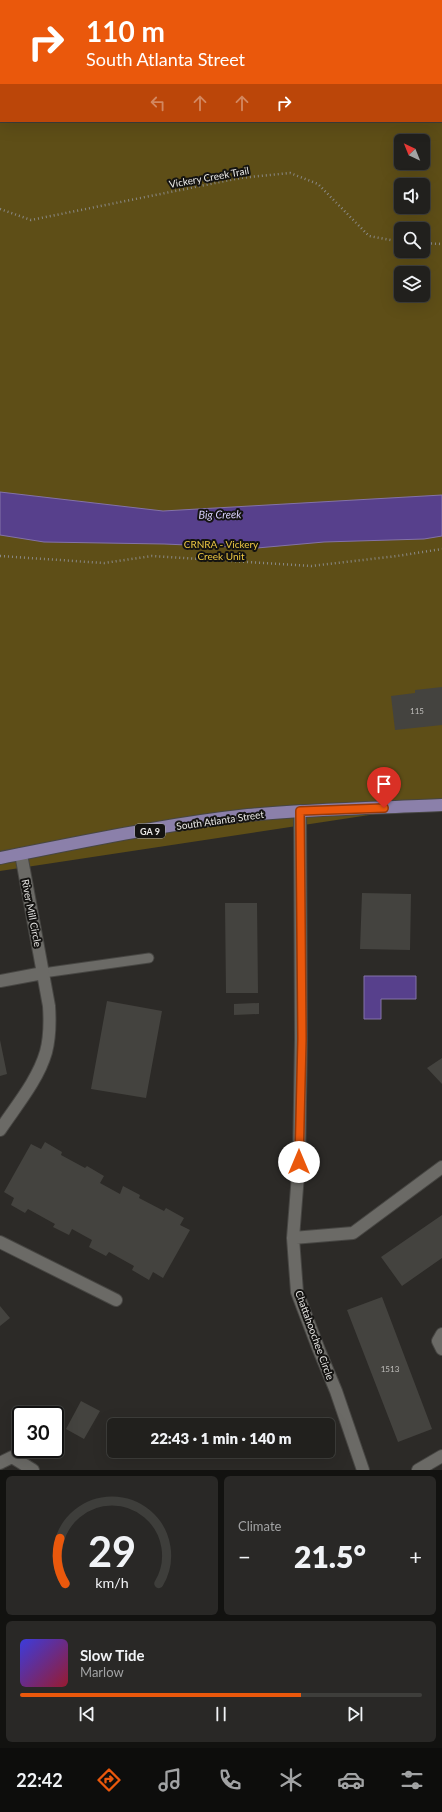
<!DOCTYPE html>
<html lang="en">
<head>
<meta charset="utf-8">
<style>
  body { margin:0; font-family:Lato,sans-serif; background:#292826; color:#f1f3f6; height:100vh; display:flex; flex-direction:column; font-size:15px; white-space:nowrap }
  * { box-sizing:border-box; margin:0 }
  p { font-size:13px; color:#a2a3a4 }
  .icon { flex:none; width:22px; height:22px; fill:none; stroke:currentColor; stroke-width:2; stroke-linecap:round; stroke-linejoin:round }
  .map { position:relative; height:1470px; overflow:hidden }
  .panel { display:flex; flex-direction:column; gap:6px; padding:6px; background:#121210; flex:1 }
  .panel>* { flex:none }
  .banner { position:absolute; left:0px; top:0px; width:442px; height:122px; box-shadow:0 4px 16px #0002,0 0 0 1px #3e3e3b; background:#ea580c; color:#fff; overflow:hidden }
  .needle { width:26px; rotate:317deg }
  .fabs { position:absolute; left:394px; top:134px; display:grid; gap:8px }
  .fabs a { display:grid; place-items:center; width:36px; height:36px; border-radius:6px; background:#21201d; box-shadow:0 4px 16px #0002,0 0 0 1px #3e3e3b; font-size:20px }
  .speed { position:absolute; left:12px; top:1406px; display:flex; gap:8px; font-size:20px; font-weight:700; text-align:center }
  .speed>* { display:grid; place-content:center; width:52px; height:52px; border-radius:50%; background:#21201d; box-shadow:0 4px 16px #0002,0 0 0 1px #3e3e3b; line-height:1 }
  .speed .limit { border:2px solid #111; border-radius:6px; background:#fff; color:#111 }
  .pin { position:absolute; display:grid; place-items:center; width:34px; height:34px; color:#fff; margin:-41px -17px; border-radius:50% 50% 50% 0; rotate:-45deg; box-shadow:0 0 4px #0007 }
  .pin .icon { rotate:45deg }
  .me { position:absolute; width:44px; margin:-22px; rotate:0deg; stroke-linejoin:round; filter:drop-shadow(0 0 3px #0008) }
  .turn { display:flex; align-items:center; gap:14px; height:84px; padding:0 20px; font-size:18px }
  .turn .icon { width:52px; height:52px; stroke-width:2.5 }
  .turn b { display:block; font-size:28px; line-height:34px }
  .lanes { display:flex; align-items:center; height:38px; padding:0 20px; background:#0003; justify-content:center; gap:20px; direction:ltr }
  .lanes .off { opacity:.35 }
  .big { font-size:30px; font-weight:800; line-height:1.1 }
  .panel .tile { flex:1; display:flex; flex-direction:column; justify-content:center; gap:6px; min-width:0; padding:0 14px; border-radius:6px; background:#292826 }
  .panel .dial { align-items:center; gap:0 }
  .dial svg { height:104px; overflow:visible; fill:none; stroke:#3e3e3b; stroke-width:7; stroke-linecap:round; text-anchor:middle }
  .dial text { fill:#f1f3f6; stroke:none }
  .song { display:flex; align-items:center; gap:12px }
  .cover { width:48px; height:48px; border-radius:6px; background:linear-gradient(135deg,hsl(240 70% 55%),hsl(350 70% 35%)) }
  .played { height:4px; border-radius:2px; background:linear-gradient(90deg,#ea580c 70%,#3e3e3b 70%) }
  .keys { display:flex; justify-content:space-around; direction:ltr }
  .heat { display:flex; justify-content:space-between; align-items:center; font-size:22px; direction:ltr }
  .panel .tiles { flex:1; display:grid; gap:6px; grid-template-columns:1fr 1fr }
  .tile:last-child { grid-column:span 2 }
  .trip { position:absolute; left:107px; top:1418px; width:228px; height:40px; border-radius:6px; background:#21201d; box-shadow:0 4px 16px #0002,0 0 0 1px #3e3e3b; font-weight:800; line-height:40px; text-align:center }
  .dock { display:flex; height:64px; justify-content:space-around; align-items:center; background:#0d0d0c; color:#a2a3a4 }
  .dock .icon { width:28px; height:28px }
  .dock .selected { color:#ea580c }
  .dock b { font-size:18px; color:#f1f3f6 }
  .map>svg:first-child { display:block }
  .green { fill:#5e4e17; fill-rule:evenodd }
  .water { fill:#57408c; stroke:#8372a7 }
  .building { fill:#44433f }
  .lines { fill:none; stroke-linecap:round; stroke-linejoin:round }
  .lane-casing { stroke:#474643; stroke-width:11 }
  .street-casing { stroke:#474643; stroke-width:14 }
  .primary-casing { stroke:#474643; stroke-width:14 }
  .path { stroke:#8a8986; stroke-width:2.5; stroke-dasharray:1 3; stroke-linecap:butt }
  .lane { stroke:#6b6a66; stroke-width:9 }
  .street { stroke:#6b6a66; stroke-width:12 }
  .primary { stroke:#8b80aa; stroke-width:12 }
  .route-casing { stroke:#983908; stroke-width:10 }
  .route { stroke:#ea580c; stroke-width:7 }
  .labels { text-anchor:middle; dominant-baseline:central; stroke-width:4; stroke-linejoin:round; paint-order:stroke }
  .number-label { font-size:8px; fill:#c0bfbc }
  .shield { fill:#141311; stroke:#a9a8a6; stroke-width:1 }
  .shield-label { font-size:9px; font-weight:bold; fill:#e9e8e6 }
  .street-label { font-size:10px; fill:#e9e8e6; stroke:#141311 }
  .park-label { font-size:10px; fill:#eec842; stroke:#141311 }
  .water-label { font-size:11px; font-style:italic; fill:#dad1fd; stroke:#141311 }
</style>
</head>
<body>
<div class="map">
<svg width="442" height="1470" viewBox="0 0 442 1470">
  <rect width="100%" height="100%" fill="#2c2a27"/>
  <!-- green -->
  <path class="green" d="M0,0L425,1H1V121H441L442,5V804L0,871ZM401,141H423V163H401ZM401,185H423V207H401ZM401,229H423V251H401ZM401,273H423V295H401Z"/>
  <!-- water -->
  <path class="water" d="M0,492L163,511L442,495V536L424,539L324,542L257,548L164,544L44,542L0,535Z
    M364,976H416V999H381V1019H364Z"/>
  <!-- building -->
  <path class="building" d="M442,687V725L395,730L391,696L415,693V690Z
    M362,893L411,894L410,950L360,949Z
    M225,903H257L258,993H226Z
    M107,1001L162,1011L146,1098L91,1089Z
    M259,1003V1014L234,1015V1004Z
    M0,1040L7,1074L0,1076Z
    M442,1058V1084L427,1068Z
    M45,1142L62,1152L61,1155L85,1168L87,1166L104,1176L100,1183L120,1194L123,1186L140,1195L139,1198L164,1211L166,1208L184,1218L180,1225L190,1230L163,1278L153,1272L149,1280L132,1270L134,1266L109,1252L106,1256L89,1247L92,1240L72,1229L69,1235L53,1227L55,1224L28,1209L25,1213L11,1205L14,1198L4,1192L31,1144L41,1149Z
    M442,1215V1258L402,1286L381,1257Z
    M382,1297L432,1429L398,1442L347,1310Z
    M0,1306L10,1318L0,1326Z
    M81,1401L100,1411L84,1439L66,1429Z"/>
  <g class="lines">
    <!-- lane casing -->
    <g class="lane-casing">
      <path id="lane" d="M43,973L149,958"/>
    </g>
    <!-- street casing -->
    <g class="street-casing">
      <path id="street" d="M300,811L301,1039L299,1162L293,1238L297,1292L319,1350L336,1391L363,1470
        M0,981L43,973
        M0,1130C16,1106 38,1080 46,1052C50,1037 50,1021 49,1006L21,854
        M293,1238L353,1233L442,1167
        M0,1242L116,1300
        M442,1334L438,1341L442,1349
        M0,1463L12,1457L33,1470
        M418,1470L442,1456"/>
    </g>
    <!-- primary casing -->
    <g class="primary-casing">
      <path id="primary" d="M0,858C82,842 165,824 248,815C312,809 377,808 442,805"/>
    </g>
    <!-- path -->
    <path class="path" d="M0,209L31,220L240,178L290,173L318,184L369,236L401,242
      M423,243L442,244
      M0,556L104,563L152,556L311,566L397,556L442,549"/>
    <!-- lane -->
    <use href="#lane" class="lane"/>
    <!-- street -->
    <use href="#street" class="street"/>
    <!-- primary -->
    <use href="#primary" class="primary"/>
  </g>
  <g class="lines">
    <!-- route casing -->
    <g class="route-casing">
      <path id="route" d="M299,1162L302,1039L300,811L384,808"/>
    </g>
    <!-- route -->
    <use href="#route" class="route"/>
  </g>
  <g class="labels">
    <!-- number labels -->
    <g class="number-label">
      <text x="417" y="711">115</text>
      <text x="390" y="1369">1513</text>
    </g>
    <!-- shield labels -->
    <rect class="shield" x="135" y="824" width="30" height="14" rx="3"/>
    <g class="shield-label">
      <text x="150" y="831">GA 9</text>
    </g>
    <!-- street labels -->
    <g class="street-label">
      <text transform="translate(209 177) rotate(-10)">Vickery Creek Trail</text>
      <text transform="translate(220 820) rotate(-8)">South Atlanta Street</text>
      <text transform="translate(32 913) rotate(79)">River Mill Circle</text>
      <text transform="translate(315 1335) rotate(70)">Chattahoochee Circle</text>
    </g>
    <!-- park labels -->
    <g class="park-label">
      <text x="221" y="544">CRNRA - Vickery<tspan x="221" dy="12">Creek Unit</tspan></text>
    </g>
    <!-- water labels -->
    <g class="water-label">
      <text transform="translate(220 514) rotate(-1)">Big Creek</text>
    </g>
  </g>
</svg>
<div class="fabs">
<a><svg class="needle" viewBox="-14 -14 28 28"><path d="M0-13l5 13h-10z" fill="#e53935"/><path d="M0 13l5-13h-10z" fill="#a2a3a4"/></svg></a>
<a><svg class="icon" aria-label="sound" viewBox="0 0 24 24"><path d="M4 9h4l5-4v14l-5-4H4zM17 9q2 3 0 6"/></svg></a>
<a><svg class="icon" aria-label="search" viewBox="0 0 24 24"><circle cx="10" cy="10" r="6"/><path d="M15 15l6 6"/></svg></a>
<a><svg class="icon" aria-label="layers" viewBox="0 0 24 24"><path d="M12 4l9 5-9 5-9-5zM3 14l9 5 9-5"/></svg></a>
</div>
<div class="speed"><div class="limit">30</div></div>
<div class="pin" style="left:384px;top:808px;background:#d93025"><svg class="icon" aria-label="arrive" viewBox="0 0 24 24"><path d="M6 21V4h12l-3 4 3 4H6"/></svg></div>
<svg class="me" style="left:299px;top:1162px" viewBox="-20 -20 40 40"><circle r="19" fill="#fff"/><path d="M0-13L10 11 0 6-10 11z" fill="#ea580c"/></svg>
<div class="trip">22:43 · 1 min · 140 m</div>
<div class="banner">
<div class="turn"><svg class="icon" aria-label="right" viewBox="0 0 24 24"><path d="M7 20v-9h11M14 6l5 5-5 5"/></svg><div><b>110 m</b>South Atlanta Street</div></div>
<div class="lanes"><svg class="icon off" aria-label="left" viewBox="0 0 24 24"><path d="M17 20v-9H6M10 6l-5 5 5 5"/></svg><svg class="icon off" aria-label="ahead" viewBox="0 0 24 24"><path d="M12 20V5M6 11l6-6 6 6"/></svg><svg class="icon off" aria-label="ahead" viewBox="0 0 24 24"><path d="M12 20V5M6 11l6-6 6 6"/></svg><svg class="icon" aria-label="right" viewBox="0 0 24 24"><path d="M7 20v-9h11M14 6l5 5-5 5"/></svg></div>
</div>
</div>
<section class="panel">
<div class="tiles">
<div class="tile dial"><svg viewBox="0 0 100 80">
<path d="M14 69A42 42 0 1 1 86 69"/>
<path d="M14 69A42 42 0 0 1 10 34" stroke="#ea580c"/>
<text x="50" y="56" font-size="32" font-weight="700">29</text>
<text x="50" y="72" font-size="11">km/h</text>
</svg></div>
<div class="tile"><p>Climate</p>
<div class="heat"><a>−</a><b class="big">21.5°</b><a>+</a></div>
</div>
<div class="tile">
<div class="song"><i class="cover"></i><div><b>Slow Tide</b><p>Marlow</p></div></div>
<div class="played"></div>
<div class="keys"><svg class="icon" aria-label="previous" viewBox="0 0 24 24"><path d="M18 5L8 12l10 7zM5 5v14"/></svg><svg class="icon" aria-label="pause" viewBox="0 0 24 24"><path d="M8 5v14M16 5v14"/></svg><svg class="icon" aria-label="next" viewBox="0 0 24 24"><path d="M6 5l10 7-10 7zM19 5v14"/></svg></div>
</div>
</div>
</section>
<nav class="dock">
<b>22:42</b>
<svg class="icon selected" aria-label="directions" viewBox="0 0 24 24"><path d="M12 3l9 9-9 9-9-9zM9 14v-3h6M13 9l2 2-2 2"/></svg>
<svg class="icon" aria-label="music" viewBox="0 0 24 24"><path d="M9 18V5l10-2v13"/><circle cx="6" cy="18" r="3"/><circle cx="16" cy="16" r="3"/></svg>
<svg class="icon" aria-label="phone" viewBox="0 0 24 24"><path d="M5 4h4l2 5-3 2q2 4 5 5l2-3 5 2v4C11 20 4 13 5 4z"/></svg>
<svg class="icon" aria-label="climate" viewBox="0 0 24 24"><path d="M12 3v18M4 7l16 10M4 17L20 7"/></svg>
<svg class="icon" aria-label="car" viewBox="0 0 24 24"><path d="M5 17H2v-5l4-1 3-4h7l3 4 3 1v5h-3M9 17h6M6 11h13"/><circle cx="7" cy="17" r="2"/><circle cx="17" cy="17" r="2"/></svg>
<svg class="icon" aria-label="filters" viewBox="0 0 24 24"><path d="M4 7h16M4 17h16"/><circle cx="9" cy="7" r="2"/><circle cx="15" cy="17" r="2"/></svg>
</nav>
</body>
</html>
